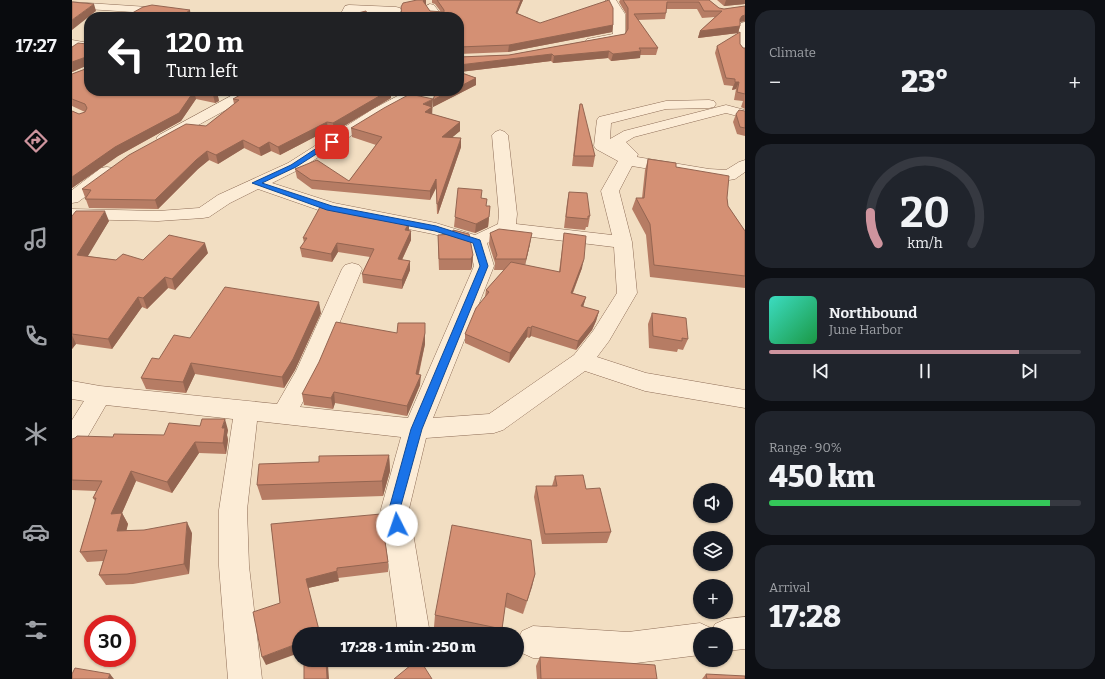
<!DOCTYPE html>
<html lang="en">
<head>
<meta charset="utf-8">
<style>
  body { margin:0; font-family:Bitter,serif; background:#20242c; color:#f1f3f6; height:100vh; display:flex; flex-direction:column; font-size:15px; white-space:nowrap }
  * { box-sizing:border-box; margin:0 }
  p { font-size:13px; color:#9ea1a6 }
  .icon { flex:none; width:22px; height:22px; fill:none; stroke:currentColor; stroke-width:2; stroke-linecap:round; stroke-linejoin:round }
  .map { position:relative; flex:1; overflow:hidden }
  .sheet { display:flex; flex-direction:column; gap:10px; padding:10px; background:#0d0f14; width:360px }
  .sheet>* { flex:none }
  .guide { position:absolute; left:12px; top:12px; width:380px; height:84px; border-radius:16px; box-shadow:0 1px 3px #0004; background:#202124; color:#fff; overflow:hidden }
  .fabs { position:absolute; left:621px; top:483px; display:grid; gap:8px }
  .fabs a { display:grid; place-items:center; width:40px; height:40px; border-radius:50%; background:#171b24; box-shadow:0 1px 3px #0004; font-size:20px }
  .speed { position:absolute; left:12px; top:615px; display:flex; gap:8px; font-size:20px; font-weight:700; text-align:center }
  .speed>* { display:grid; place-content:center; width:52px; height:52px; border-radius:50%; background:#171b24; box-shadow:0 1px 3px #0004; line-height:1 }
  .speed .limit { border:6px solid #d22; background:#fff; color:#111 }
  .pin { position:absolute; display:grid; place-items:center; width:34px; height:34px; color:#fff; margin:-17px; border-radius:8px; box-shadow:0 2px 6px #0006 }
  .me { position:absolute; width:44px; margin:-22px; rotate:356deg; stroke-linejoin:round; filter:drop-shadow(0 0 3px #0008) }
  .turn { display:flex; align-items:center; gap:14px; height:84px; padding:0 16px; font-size:18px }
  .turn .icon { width:52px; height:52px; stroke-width:2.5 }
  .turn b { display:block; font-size:28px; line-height:34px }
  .big { font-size:30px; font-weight:800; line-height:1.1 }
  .sheet .widget { flex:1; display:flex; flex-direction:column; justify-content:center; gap:6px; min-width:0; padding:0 14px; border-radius:16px; background:#20242c }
  .sheet .dial { align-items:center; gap:0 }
  .dial svg { height:104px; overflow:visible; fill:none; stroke:#363941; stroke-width:7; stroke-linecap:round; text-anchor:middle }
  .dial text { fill:#f1f3f6; stroke:none }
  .song { display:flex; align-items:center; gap:12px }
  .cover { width:48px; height:48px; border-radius:6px; background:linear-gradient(135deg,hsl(170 70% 55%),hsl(140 70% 35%)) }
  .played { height:4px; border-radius:2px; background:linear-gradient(90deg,#ce949e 80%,#363941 80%) }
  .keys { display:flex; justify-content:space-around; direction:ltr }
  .heat { display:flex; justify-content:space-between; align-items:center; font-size:22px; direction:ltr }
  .charge { height:6px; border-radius:3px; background:linear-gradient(90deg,#34c759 90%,#363941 0) }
  .trip { position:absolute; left:220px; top:627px; width:232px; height:40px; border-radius:20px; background:#171b24; box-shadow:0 1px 3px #0004; font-weight:800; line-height:40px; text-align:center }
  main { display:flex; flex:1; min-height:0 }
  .dock { display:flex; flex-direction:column; width:72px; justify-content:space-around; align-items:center; background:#090b0e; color:#9ea1a6 }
  .dock .icon { width:28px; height:28px }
  .dock .active { color:#ce949e }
  .dock b { font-size:18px; color:#f1f3f6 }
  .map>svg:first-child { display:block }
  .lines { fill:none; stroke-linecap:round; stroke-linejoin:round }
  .minor-casing { stroke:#8e6d57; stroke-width:1 }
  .minor { fill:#fcecd6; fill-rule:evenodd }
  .wall { fill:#b67c64 }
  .shaded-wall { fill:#946551 }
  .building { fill:#d49074; stroke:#946551 }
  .route { fill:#1a73e8; stroke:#114b97 }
</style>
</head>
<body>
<main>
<nav class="dock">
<b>17:27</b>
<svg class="icon active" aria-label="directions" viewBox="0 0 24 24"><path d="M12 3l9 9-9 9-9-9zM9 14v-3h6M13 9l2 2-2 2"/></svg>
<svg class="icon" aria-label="music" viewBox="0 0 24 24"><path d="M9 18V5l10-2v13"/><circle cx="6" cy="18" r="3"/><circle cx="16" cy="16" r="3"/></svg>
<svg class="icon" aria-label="phone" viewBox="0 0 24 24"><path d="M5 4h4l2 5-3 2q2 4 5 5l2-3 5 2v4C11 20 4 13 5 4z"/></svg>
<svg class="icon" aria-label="climate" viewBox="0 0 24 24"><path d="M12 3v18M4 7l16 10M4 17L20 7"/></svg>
<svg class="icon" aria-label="car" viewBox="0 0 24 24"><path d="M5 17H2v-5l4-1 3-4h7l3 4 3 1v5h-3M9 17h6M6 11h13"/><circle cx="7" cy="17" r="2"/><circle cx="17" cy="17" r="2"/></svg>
<svg class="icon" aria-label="filters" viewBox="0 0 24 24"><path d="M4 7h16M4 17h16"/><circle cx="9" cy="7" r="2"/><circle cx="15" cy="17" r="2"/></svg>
</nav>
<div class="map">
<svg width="673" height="679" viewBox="0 0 673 679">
  <rect width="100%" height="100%" fill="#f2dec2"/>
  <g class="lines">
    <!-- minor casing -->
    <g class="minor-casing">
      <path id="minor" d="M534,0H544L553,14V36L551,39L547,40L519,46L515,45L513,42L515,39L541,34V14Z
        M0,2L76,7L80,8L82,10L80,12L76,13L0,8Z
        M358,4L362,5L371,17H359L352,7Z
        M277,5L324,7L328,8L330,10L328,12L324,13L281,12L279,17H267L273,6Z
        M673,22V54L669,53L667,50V26L669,23Z
        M0,40L17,43V51L0,48Z
        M168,91H185L183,94L97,141L92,143L87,141L84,138L87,135Z
        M335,91H353L351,94L311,115L228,169L200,183L262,203L364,223L403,235L426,224L427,214L420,135L423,132L428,130L433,132L436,135L445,214L444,224L540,235L529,191L546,161L524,149L522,146L525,120L527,117L594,101L637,100L642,101L644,104L642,107L637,108L594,109L539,123L538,139L552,131L654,105L673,110V118L654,113L562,137L554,142L566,154L565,157L637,169L654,170L667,162L673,160V172L663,179L657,180L637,179L560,166L547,191L560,242L565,293L537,341L525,357L574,373L673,390V408L573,391L513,371L431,430L422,433L354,438L337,509L358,634H326L309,509L329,437L185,421L175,510L177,566L190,679H156L147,566V510L161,419L34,405L9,448L0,451V420L12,401L0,399V381L28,386L205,404L224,371L270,269L273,265L280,263L287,265L290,269L247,372L228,407L336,418L402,266L397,244L361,234L252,212L186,189L158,203L137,217L131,218L86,221L0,219V209L86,211L127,208L146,195L216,163L301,109ZM435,234L542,247L545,293L521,331L502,355L417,414L361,418L422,266L415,243Z
        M35,167L41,168L43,172L41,176L6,202L0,203V190L29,168Z
        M673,617V649L654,651V634H628V655L556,664L461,658L450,653L445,642L450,631L461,626L556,632L628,623L639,628L640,630L643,624L654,619Z"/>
    </g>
    <!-- minor -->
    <use href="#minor" class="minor"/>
  </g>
  <!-- wall -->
  <path class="wall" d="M360,0H451L445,13L468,23L541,25L540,32L436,52L387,54V17H329V7L354,4L353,5L358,11L369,12L363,4L360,3Z
    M548,0H637L647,8L652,9L673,6V21L668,22V26L666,33L626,38L628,31L643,17L630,18L625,9H594V13L593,19L566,20L586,48L584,55H568V58L539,61L536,58L481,63L479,61L388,72L404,78V85L361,107V100L387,57L437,55L553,34L554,31V14L547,2Z
    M645,0H673V4L652,6Z
    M15,44L17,91H140L145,92L147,101L143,103L124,99L109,121L46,156L0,188V111L7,114L13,112L0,106V74L16,68V65L0,72V47Z
    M668,44L671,48H673V109L669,107L671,101L662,100L664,89L660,90L661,86L652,85L643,53L645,46Z
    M175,91H319V98L262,132L256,130L208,155L199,151L189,156L172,148L146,164L137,160L126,169L86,209L17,208L10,189L134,126L162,104L161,99Z
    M508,104L523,156L521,167L500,166L506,114Z
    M361,107L360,108V114L388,122V131L380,137L389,147L366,214H365L364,188L358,200L240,189L225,178L223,169L277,181L304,145L280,137L279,128Z
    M673,111V136L665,134L661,122L664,114Z
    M576,159L604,167L655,198L656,206L673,231V288L578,277L574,235L560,209L564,198H570L573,170Z
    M497,192L518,216L516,227H514L513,230L492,228L495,203Z
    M414,206L417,217L416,227L403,233L382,227L383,217Z
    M0,216L37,221L15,256L44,260H71L136,253L103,290L96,288L75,309L70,307L40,349L4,344L0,349Z
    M337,231L339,240L330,260L338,261V270L330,289L291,283L290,274L298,257L266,252L260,262L230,257L228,248L232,243L231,238Z
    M418,233L458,244L453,265L487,272L491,242L492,233L510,268L501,293L514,297L511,307L527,311L524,321L520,330L504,350L459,336L457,338L455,337L437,363L393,343V334L413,297L414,290L432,270H422L423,263L417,244Z
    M366,235L401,255L400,266L399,270H367L366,246Z
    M249,313L223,370L212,388L123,374L114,393L74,389L69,378L87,359L118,338Z
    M580,313L616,339L611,350L606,349L605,352L577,348L576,324Z
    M325,333H353V344L347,374L348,385L335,416L263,403L261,409L232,405L230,394Z
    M156,430L155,435L156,440L154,454L127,453L100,493L64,481L50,513L56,524L54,530L120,533L117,574L61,584L34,585L27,575L31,561L15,562L8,552L23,501L21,498L24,491L0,490V439L92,435Z
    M317,455L318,471L311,496L190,500L185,485L247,462Z
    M483,476L514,489L539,532L535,543L470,544L462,497L464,486H480Z
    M199,524L316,562V572L266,578L267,581L236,588L194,665L208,603Z
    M463,574L451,614L433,607L430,629L429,634H393L362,627L363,615Z
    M468,657L585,679H465L464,666Z
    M634,674L673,679H630Z"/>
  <!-- shaded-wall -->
  <path class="shaded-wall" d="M352,0H354V4L351,8V1Z
    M449,0H451L443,19L444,13Z
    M654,0H673V4L652,6Z
    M22,4L24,11L0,30V20Z
    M118,10L119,17L114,13Z
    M673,15V21L668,22V19L670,16Z
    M541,25L540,32L436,52L437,45Z
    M668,26L666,33L626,38L628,31Z
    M537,51L536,58L481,63L482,56Z
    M569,51L568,58L539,61L541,54Z
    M480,54L479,61L387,72V65Z
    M14,57L16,65L0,72V62Z
    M404,78V85L361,107V100L378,91H387V87Z
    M663,82H667L664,89L660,90Z
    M122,91L124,99L109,121L46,156L0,188V177Z
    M316,91H319V98L262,132L261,123Z
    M145,92L147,101L143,103L141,95Z
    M361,99L360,116L353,120L351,104Z
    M255,122L256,130L208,155L206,147Z
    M388,122V131L370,146V137Z
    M389,138V147L366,214V204Z
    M171,140L172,148L146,164L144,155Z
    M197,142L199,151L189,156L187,148Z
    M135,151L137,160L126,169L86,209L83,200L124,160Z
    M364,179V188L358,200V191Z
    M33,211L37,221L10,266L5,255Z
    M417,217L416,227L403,233L404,224Z
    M337,223V231L333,230Z
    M339,231V240L326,268V259Z
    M460,233L458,244L452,270L454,259Z
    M133,243L136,253L103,290L100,279Z
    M265,243L266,252L260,262L259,254Z
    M401,255L400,266L399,270V259Z
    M512,259L510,268L497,302L499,293Z
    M338,261V270L330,289V280Z
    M93,277L96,288L75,309L71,298Z
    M66,297L70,307L40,349L36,339Z
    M514,297L511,307L509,306Z
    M247,302L249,313L223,370L212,388L210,377Z
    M527,311L524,321L520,330L504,350L506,341Z
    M460,326L459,336L457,338L459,328Z
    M456,327L455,337L437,363L438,353Z
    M353,333V344L344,384L349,375L348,385L335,416V406L344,374Z
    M0,335L4,344L0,349Z
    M119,363L123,374L114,393L111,382Z
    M262,392L263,403L261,409L259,398Z
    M153,419L156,430L155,435L156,440L154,454L151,443L150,428Z
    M123,442L127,453L100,493L95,482Z
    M317,455L318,471L311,496L310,481Z
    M59,471L64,481L50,513L56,524L52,541L45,531L39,514Z
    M115,522L120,533L117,574L112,564Z
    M265,571L267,581L236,588L234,579Z
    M463,574L460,587L451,614L455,601Z
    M227,643V653L194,665L190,657Z
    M254,660H255L256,665L257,679H255Z
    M38,674L42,679H36Z"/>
  <!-- building -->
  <path class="building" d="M345,0H352L351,1L358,11L372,12V10L365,0H449L444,13L468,23L537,0L541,8V25L437,45L387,47V49V17H330L329,7L331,3Z
    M551,0H637L647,8L652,9L673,6V15L670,16L668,19V26L628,31L650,11H632L627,2H595L594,13L562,14L586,48H567L569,51L541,54L537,51L482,56L480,54L387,65V57L437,55L553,34L556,29V8Z
    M0,2L22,4L0,20Z
    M80,5L118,10L114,13L130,16L128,17H53L71,7Z
    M294,11L296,17H270Z
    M248,13L249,17H243Z
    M668,32V44L671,48H673V94L665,92L667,82H663V79L654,78L645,46Z
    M17,37V91H122L107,113L43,147L0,177V111L7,114L13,112L15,108L13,104L0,99V74L16,68V58L14,57L0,62V47L6,43L15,44L16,38Z
    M387,72L404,78L387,87Z
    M124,91H140L145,92L141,95Z
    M175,91H316L261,123L255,122L206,147L197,142L187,148L171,140L144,155L135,151L124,160L83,200L13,199L19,190L10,189L57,155L114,124L134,126L167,100L161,99Z
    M364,91H378L361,100Z
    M338,94L361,99L351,104L360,107L353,112L388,122L370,137L389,138L366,204H365L364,179L358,191L239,180L223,169L245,160L277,181L310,137L279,128L312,108Z
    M508,104H510L523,156H502Z
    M667,110L673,111V128L668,127L664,114Z
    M576,159L604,163V167L657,176L655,198L656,206L673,231V276L582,265L578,224L564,198H572Z
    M386,188L410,190L409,198L415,199L414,206H418L417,217L404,224L383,217Z
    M497,192L515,193L518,216H516V219L494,217Z
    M248,207L337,223L333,230L339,231L326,259L338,261L330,280L290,274L302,249L265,243L259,254L228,248L235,238H231Z
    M4,211H33L5,255L44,260L51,254L71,260L97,235L133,243L100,279L93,277L71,298L66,297L36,339L0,334V216Z
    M427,229L460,233L454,259H423L425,255L418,233Z
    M381,230L397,234L401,255L399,259H367L366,235L380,234Z
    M492,233L514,236L512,259L499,293L514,297L509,306L527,311L522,321L506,341L460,326L459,328L456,327L438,353L393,334L404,308L417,292L414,290L439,262L488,272Z
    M153,287L247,302L221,359L210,377L119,363L111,382L69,378L80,358L87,359L102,335L118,338Z
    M580,313L614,318L616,339L610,338V341L581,336Z
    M264,322L325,333L326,323H353V333L344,374L349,375L335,406L262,392L259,398L230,394L247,362Z
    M130,419H153L150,428H153L151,443L123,442L95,482L59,471L39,514L50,513L45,531L72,530L115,522L112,564L55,574L27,575L35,550L8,552L24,498H21L30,481L0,480V439L3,438L5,436L41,437L42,434L92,435L97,423L128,426Z
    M317,455L310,481L185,485L187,464L247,462V456Z
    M511,475L514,489L528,488L539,532L473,534L464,486H485L483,476Z
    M309,514L316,562L265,568V571L234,579L248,634H227V643L190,657L181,612L208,603L199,524Z
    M380,525L459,540L463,574L455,601L435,593L430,629L363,615Z
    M468,657L583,665L585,679H469Z
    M232,660H254L255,679H232Z
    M345,660H348L360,679H322Z
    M3,668L38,674L36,679H0V674Z
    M634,674L673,676V679H635Z"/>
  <!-- route -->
  <path class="route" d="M257,140L263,142L224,167L190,183L260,206L364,226L408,240L416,266L350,429L328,509L331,525L329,528L325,530L321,528L317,509L339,429L408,266L401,243L363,231L255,210L180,183L219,165Z"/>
</svg>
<div class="fabs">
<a><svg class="icon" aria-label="sound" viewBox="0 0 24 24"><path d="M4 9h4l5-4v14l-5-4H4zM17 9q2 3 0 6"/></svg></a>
<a><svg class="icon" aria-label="layers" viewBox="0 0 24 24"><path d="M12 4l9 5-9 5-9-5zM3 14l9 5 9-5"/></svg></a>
<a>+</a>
<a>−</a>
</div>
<div class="speed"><div class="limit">30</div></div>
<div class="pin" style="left:260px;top:142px;background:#d93025"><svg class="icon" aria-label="arrive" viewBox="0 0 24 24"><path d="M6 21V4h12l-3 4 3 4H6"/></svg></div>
<svg class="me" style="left:325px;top:525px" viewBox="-20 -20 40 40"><circle r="19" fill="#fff"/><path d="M0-13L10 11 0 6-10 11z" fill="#1a73e8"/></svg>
<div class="trip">17:28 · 1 min · 250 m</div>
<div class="guide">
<div class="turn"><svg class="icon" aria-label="left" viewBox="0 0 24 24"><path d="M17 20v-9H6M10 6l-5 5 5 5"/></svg><div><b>120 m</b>Turn left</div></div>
</div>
</div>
<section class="sheet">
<div class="widget"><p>Climate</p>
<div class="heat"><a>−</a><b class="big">23°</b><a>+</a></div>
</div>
<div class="widget dial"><svg viewBox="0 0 100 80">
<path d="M14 69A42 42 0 1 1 86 69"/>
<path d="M14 69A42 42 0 0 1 8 45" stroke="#ce949e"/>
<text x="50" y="56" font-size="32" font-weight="700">20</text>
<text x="50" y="72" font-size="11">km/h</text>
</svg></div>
<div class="widget">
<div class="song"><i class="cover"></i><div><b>Northbound</b><p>June Harbor</p></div></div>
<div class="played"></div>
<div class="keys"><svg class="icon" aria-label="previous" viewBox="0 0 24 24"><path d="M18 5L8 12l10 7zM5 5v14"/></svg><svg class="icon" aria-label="pause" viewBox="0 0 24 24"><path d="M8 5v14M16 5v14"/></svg><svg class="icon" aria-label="next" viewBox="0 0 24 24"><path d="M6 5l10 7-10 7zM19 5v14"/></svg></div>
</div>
<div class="widget"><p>Range · 90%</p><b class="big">450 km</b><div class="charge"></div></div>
<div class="widget"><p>Arrival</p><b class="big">17:28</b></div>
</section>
</main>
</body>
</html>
